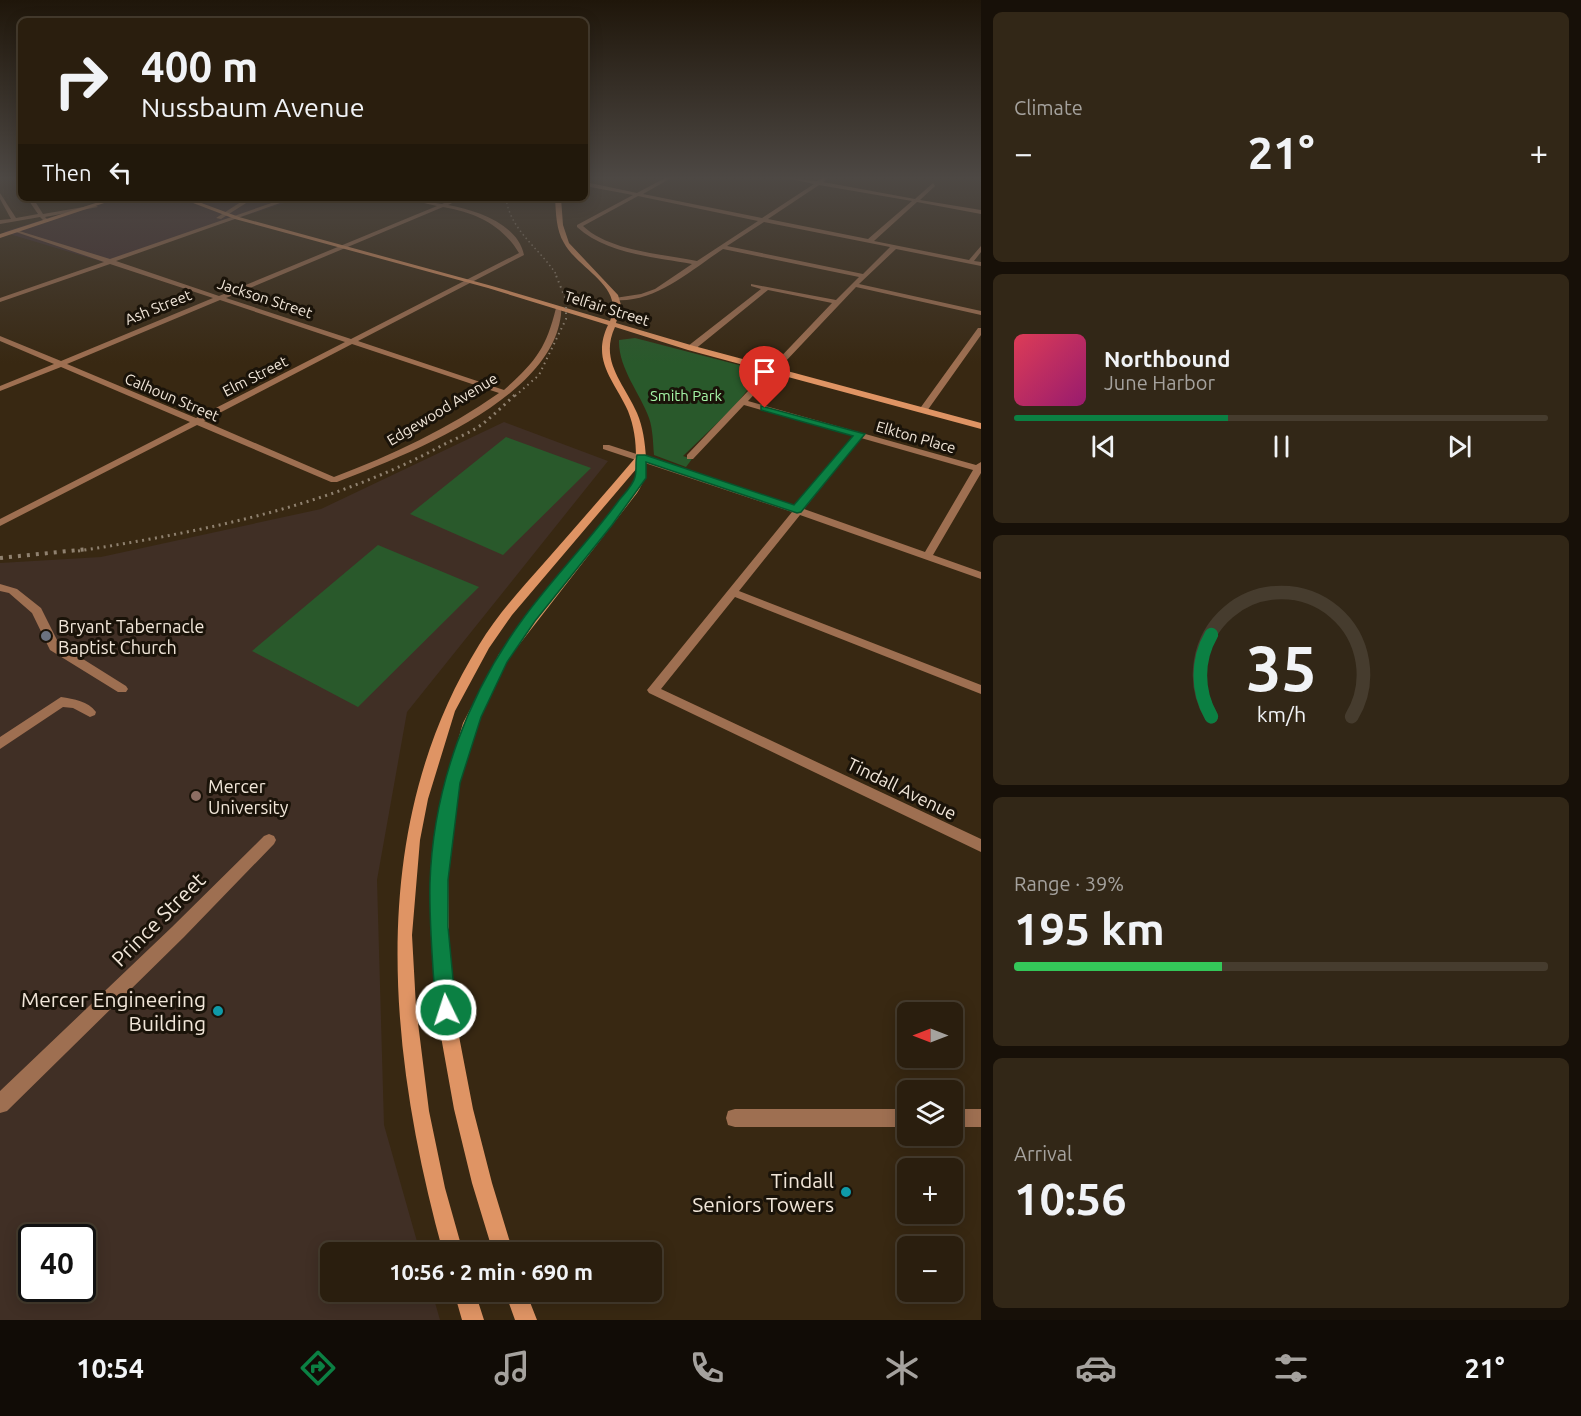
<!DOCTYPE html>
<html lang="en">
<head>
<meta charset="utf-8">
<style>
  body { margin:0; font-family:Ubuntu,sans-serif; background:#322717; color:#f1f3f6; height:100vh; display:flex; flex-direction:column; font-size:22px; white-space:nowrap }
  * { box-sizing:border-box; margin:0 }
  p { font-size:20px; color:#a5a29e }
  .icon { flex:none; width:33px; height:33px; fill:none; stroke:currentColor; stroke-width:2; stroke-linecap:round; stroke-linejoin:round }
  .map { position:relative; flex:1; overflow:hidden }
  .drawer { display:flex; flex-direction:column; gap:12px; padding:12px; background:#171008; width:600px }
  .drawer>* { flex:none }
  .hud { position:absolute; left:18px; top:18px; width:570px; height:183px; border-radius:9px; box-shadow:0 3px 15px #0003,0 0 0 2px #463c2e; background:#2a1e0e; color:#f1f3f6; overflow:hidden }
  .needle { width:39px; rotate:270deg }
  .tools { position:absolute; left:897px; top:1002px; display:grid; gap:12px }
  .tools a { display:grid; place-items:center; width:66px; height:66px; border-radius:9px; background:#2a1e0e; box-shadow:0 3px 15px #0003,0 0 0 2px #463c2e; font-size:30px }
  .speed { position:absolute; left:18px; top:1224px; display:flex; gap:12px; font-size:30px; font-weight:700; text-align:center }
  .speed>* { display:grid; place-content:center; width:78px; height:78px; border-radius:50%; background:#2a1e0e; box-shadow:0 3px 15px #0003,0 0 0 2px #463c2e; line-height:1 }
  .speed .limit { border:3px solid #111; border-radius:9px; background:#fff; color:#111 }
  .pin { position:absolute; display:grid; place-items:center; width:51px; height:51px; color:#fff; margin:-62px -26px; border-radius:50% 50% 50% 0; rotate:-45deg; box-shadow:0 0 6px #0007 }
  .pin .icon { rotate:45deg }
  .me { position:absolute; width:66px; margin:-33px; rotate:356deg; stroke-linejoin:round; filter:drop-shadow(0 0 4px #0008) }
  .turn { display:flex; align-items:center; gap:21px; height:126px; padding:0 24px; font-size:27px }
  .turn .icon { width:78px; height:78px; stroke-width:2.5 }
  .turn b { display:block; font-size:42px; line-height:51px }
  .then { display:flex; align-items:center; height:57px; padding:0 24px; background:#0003; gap:12px; font-size:22px }
  .big { font-size:45px; font-weight:600; line-height:1.1 }
  .drawer .tile { flex:1; display:flex; flex-direction:column; justify-content:center; gap:9px; min-width:0; padding:0 21px; border-radius:9px; background:#322717 }
  .drawer .dial { align-items:center; gap:0 }
  .dial svg { height:156px; overflow:visible; fill:none; stroke:#463c2e; stroke-width:7; stroke-linecap:round; text-anchor:middle }
  .dial text { fill:#f1f3f6; stroke:none }
  .song { display:flex; align-items:center; gap:18px }
  .cover { width:72px; height:72px; border-radius:9px; background:linear-gradient(135deg,hsl(350 70% 55%),hsl(320 70% 35%)) }
  .played { height:6px; border-radius:3px; background:linear-gradient(90deg,#0b8043 40%,#463c2e 40%) }
  .keys { display:flex; justify-content:space-around; direction:ltr }
  .heat { display:flex; justify-content:space-between; align-items:center; font-size:33px; direction:ltr }
  .charge { height:9px; border-radius:4px; background:linear-gradient(90deg,#34c759 39%,#463c2e 0) }
  .trip { position:absolute; left:320px; top:1242px; width:342px; height:60px; border-radius:9px; background:#2a1e0e; box-shadow:0 3px 15px #0003,0 0 0 2px #463c2e; font-weight:600; line-height:60px; text-align:center }
  .dock { display:flex; height:96px; justify-content:space-around; align-items:center; background:#110c06; color:#a5a29e }
  .dock .icon { width:42px; height:42px }
  .dock .on { color:#0b8043 }
  .dock b { font-size:27px; color:#f1f3f6 }
  main { display:flex; flex:1; min-height:0 }
  .map>svg:first-child { display:block }
  .commercial { fill:#412d2e }
  .education { fill:#402f25; fill-rule:evenodd }
  .green { fill:#29592b }
  .lines { fill:none; stroke-linecap:round; stroke-linejoin:round }
  .street { fill:#9e6f51; fill-rule:evenodd }
  .secondary { fill:#df9464; fill-rule:evenodd }
  .rail-far3 { stroke:#8f816f; stroke-width:1.5; stroke-dasharray:1.5 3; stroke-linecap:butt }
  .rail-far2 { stroke:#8f816f; stroke-width:2; stroke-dasharray:1.5 4; stroke-linecap:butt }
  .rail-far1 { stroke:#8f816f; stroke-width:3; stroke-dasharray:2 4.5; stroke-linecap:butt }
  .rail { stroke:#8f816f; stroke-width:4; stroke-dasharray:3 6; stroke-linecap:butt }
  .route { fill:#0b8043; stroke:#07532c; stroke-width:1.5 }
  .worship-dot { fill:#6b7280; stroke:#1a1309; stroke-width:2 }
  .education-dot { fill:#8d6e63; stroke:#1a1309; stroke-width:2 }
  .culture-dot { fill:#0f9aa8; stroke:#1a1309; stroke-width:2 }
  .labels { text-anchor:middle; dominant-baseline:central; stroke-width:6; stroke-linejoin:round; paint-order:stroke }
  .far-street-label { font-size:15px; fill:#f1e6d9; stroke:#1a1309 }
  .far-park-label { font-size:15px; fill:#a5f6a7; stroke:#1a1309 }
  .poi-label { font-size:18px; fill:#f1e6d9; stroke:#1a1309; text-anchor:start }
  .street-label { font-size:18px; fill:#f1e6d9; stroke:#1a1309 }
  .near-street-label { font-size:21px; fill:#f1e6d9; stroke:#1a1309 }
  .near-poi-label { font-size:21px; fill:#f1e6d9; stroke:#1a1309; text-anchor:end }
</style>
</head>
<body>
<main>
<div class="map">
<svg width="981" height="1320" viewBox="0 0 981 1320">
  <rect width="100%" height="100%" fill="#382812"/>
  <!-- commercial -->
  <path class="commercial" d="M104,198H300L103,262L3,232L96,203Z"/>
  <!-- education -->
  <path class="education" d="M504,422L608,461L407,712L377,880L384,1125L420,1252H330V1292H432L440,1320H0V563L101,557L321,509ZM32,1238H82V1288H32Z"/>
  <!-- green -->
  <path class="green" d="M635,338L762,371L735,406L683,456L692,459L686,467L654,455C653,444 653,429 649,418C640,393 618,368 619,340Z
    M506,437L591,468L503,555L410,514Z
    M378,545L479,587L358,707L252,651Z"/>
  <g class="lines">
    <!-- street -->
    <path class="street" d="M14,178H19L21,187L19,186Z
      M665,178H671L643,194L762,218L814,184L787,178L817,181L822,178H828L823,182L915,199L933,183L935,186L920,200L981,210V214L917,202L874,241L969,260L981,246V252L974,261L981,262V266L896,249L859,284L981,311V315L856,287L748,401L976,465L981,462V473L933,555L981,572V579L800,515L739,591L981,685V694L735,597L661,689L981,839V852L649,693L647,690L792,512L603,449V445H609L796,506L854,436L744,405L693,459H687V455L832,303L768,290L694,350H688V346L761,289L751,286V284L836,300L859,277L723,249C691,270 656,303 615,300V298L641,294L655,289L692,264C655,257 606,254 577,227V225L633,195L585,186V182L637,193ZM819,185L912,201L868,239L768,219ZM638,196L758,221L697,261C662,254 609,251 583,226ZM764,222L890,247L863,274L727,246ZM861,438L973,470L925,552L804,509Z
      M0,193L16,218L38,214L27,198H33L43,214L95,205L98,207L45,217L47,219L44,221L40,217L0,224V220L11,219L0,199Z
      M247,198H254L221,219L216,218Z
      M286,198H294L116,261L219,296L437,206L402,198L442,204L455,198H463L448,205C476,210 518,224 524,255L358,341L504,390C535,362 546,349 556,308L561,307C562,313 560,322 558,329C536,404 405,456 337,482H331L197,425L0,526V519L190,422L61,367L0,391V386L54,364L0,341V336L61,361L213,298L110,264L0,302V298L104,262L16,232V230L110,259ZM443,207C476,213 501,224 519,253L351,339L226,298ZM220,300L345,342L196,418L67,364ZM352,344L499,393C448,429 392,455 334,477L204,421Z
      M978,328H981V335L927,411H921V407Z
      M0,584L17,589L41,608L59,644L126,686L128,689L126,692H118L50,650L32,613L9,593L0,591Z
      M61,697C74,699 88,701 96,712L95,715L90,717L73,708L63,707L0,749V737Z
      M269,834L274,836L276,840L274,844L184,937L7,1111L0,1113V1091L172,927L264,836Z
      M735,1109H908V1127H735L728,1125L726,1118L728,1111Z
      M952,1109H981V1127H952Z"/>
    <!-- secondary -->
    <path class="secondary" d="M111,198H119L0,238V234Z
      M180,198H188L239,217L492,286L610,321C625,286 579,270 564,243C556,230 556,213 555,198H561L563,225L569,243L618,295L621,305L616,323L694,346L981,423V429L688,350L615,327C599,361 624,383 637,413C643,427 645,442 646,458C646,472 645,481 637,493L508,659L476,723L456,795L448,872L449,951L458,1031L473,1109L492,1183L513,1252H493L472,1183L454,1109L440,1031L433,951V872L442,795L463,723L499,654L630,489L635,478L637,468L512,615L489,648L455,711L428,799L420,840L412,935L416,1007L429,1111L445,1188L463,1252H443C388,1052 365,829 479,645C497,615 521,589 544,563C575,528 606,492 636,457C636,441 634,426 628,411C614,380 591,361 608,325L488,288L235,219Z
      M454,1292H475L484,1320H462Z
      M505,1292H526L537,1320H515Z"/>
    <!-- rail-far3 -->
    <path class="rail-far3" d="M506,198C510,230 539,248 556,274"/>
    <!-- rail-far2 -->
    <path class="rail-far2" d="M515,396L539,375L566,319V300L555,273"/>
    <!-- rail-far1 -->
    <path class="rail-far1" d="M78,551C202,532 331,506 441,446C456,438 473,432 485,422C496,413 506,403 516,394"/>
    <!-- rail -->
    <path class="rail" d="M0,558L88,549"/>
  </g>
  <!-- sky -->
  <linearGradient id="sky" x2="0" y2="1"><stop stop-color="#1f160a"/><stop offset="0.49" stop-color="#4d4844"/><stop offset="1" stop-color="#4d4844" stop-opacity="0"/></linearGradient>
  <rect width="981" height="363" fill="url(#sky)"/>
  <!-- route -->
  <path class="route" d="M761,406L865,434L801,512L797,513L646,462V478L612,525L535,621L507,662L481,717L460,783L448,880V927L456,1010L453,1017L446,1020L439,1017L436,1010C433,968 429,925 430,883C433,787 468,693 525,616C554,577 588,542 617,503C622,496 633,486 635,477C637,470 635,462 637,455H645L794,505L853,436L761,410Z"/>
  <!-- markers -->
  <circle class="worship-dot" cx="46" cy="636" r="6"/>
  <circle class="education-dot" cx="196" cy="796" r="6"/>
  <g class="culture-dot">
    <circle cx="218" cy="1011" r="6"/>
    <circle cx="846" cy="1192" r="6"/>
  </g>
  <g class="labels">
    <!-- far-street labels -->
    <g class="far-street-label">
      <text transform="translate(265 298) rotate(18)">Jackson Street</text>
      <text transform="translate(158 307) rotate(-22)">Ash Street</text>
      <text transform="translate(607 308) rotate(17)">Telfair Street</text>
      <text transform="translate(255 376) rotate(-27)">Elm Street</text>
      <text transform="translate(172 397) rotate(23)">Calhoun Street</text>
      <text transform="translate(442 409) rotate(-31)">Edgewood Avenue</text>
      <text transform="translate(916 437) rotate(16)">Elkton Place</text>
    </g>
    <!-- far-park labels -->
    <g class="far-park-label">
      <text x="686" y="395">Smith Park</text>
    </g>
    <!-- poi labels -->
    <g class="poi-label">
      <text x="58" y="626">Bryant Tabernacle<tspan x="58" dy="21">Baptist Church</tspan></text>
      <text x="208" y="786">Mercer<tspan x="208" dy="21">University</tspan></text>
    </g>
    <!-- street labels -->
    <g class="street-label">
      <text transform="translate(902 788) rotate(26)">Tindall Avenue</text>
    </g>
    <!-- near-street labels -->
    <g class="near-street-label">
      <text transform="translate(158 919) rotate(-45)">Prince Street</text>
    </g>
    <!-- near-poi labels -->
    <g class="near-poi-label">
      <text x="206" y="999">Mercer Engineering<tspan x="206" dy="24">Building</tspan></text>
      <text x="834" y="1180">Tindall<tspan x="834" dy="24">Seniors Towers</tspan></text>
    </g>
  </g>
</svg>
<div class="tools">
<a><svg class="needle" viewBox="-14 -14 28 28"><path d="M0-13l5 13h-10z" fill="#e53935"/><path d="M0 13l5-13h-10z" fill="#a5a29e"/></svg></a>
<a><svg class="icon" aria-label="layers" viewBox="0 0 24 24"><path d="M12 4l9 5-9 5-9-5zM3 14l9 5 9-5"/></svg></a>
<a>+</a>
<a>−</a>
</div>
<div class="speed"><div class="limit">40</div></div>
<div class="pin" style="left:765px;top:408px;background:#d93025"><svg class="icon" aria-label="arrive" viewBox="0 0 24 24"><path d="M6 21V4h12l-3 4 3 4H6"/></svg></div>
<svg class="me" style="left:446px;top:1010px" viewBox="-20 -20 40 40"><circle r="17" fill="#0b8043" stroke="#fff" stroke-width="3"/><path d="M0-11L8 9 0 5-8 9z" fill="#fff"/></svg>
<div class="trip">10:56 · 2 min · 690 m</div>
<div class="hud">
<div class="turn"><svg class="icon" aria-label="right" viewBox="0 0 24 24"><path d="M7 20v-9h11M14 6l5 5-5 5"/></svg><div><b>400 m</b>Nussbaum Avenue</div></div>
<div class="then">Then<svg class="icon" aria-label="left" viewBox="0 0 24 24"><path d="M17 20v-9H6M10 6l-5 5 5 5"/></svg></div>
</div>
</div>
<section class="drawer">
<div class="tile"><p>Climate</p>
<div class="heat"><a>−</a><b class="big">21°</b><a>+</a></div>
</div>
<div class="tile">
<div class="song"><i class="cover"></i><div><b>Northbound</b><p>June Harbor</p></div></div>
<div class="played"></div>
<div class="keys"><svg class="icon" aria-label="previous" viewBox="0 0 24 24"><path d="M18 5L8 12l10 7zM5 5v14"/></svg><svg class="icon" aria-label="pause" viewBox="0 0 24 24"><path d="M8 5v14M16 5v14"/></svg><svg class="icon" aria-label="next" viewBox="0 0 24 24"><path d="M6 5l10 7-10 7zM19 5v14"/></svg></div>
</div>
<div class="tile dial"><svg viewBox="0 0 100 80">
<path d="M14 69A42 42 0 1 1 86 69"/>
<path d="M14 69A42 42 0 0 1 14 27" stroke="#0b8043"/>
<text x="50" y="56" font-size="32" font-weight="700">35</text>
<text x="50" y="72" font-size="11">km/h</text>
</svg></div>
<div class="tile"><p>Range · 39%</p><b class="big">195 km</b><div class="charge"></div></div>
<div class="tile"><p>Arrival</p><b class="big">10:56</b></div>
</section>
</main>
<nav class="dock">
<b>10:54</b>
<svg class="icon on" aria-label="directions" viewBox="0 0 24 24"><path d="M12 3l9 9-9 9-9-9zM9 14v-3h6M13 9l2 2-2 2"/></svg>
<svg class="icon" aria-label="music" viewBox="0 0 24 24"><path d="M9 18V5l10-2v13"/><circle cx="6" cy="18" r="3"/><circle cx="16" cy="16" r="3"/></svg>
<svg class="icon" aria-label="phone" viewBox="0 0 24 24"><path d="M5 4h4l2 5-3 2q2 4 5 5l2-3 5 2v4C11 20 4 13 5 4z"/></svg>
<svg class="icon" aria-label="climate" viewBox="0 0 24 24"><path d="M12 3v18M4 7l16 10M4 17L20 7"/></svg>
<svg class="icon" aria-label="car" viewBox="0 0 24 24"><path d="M5 17H2v-5l4-1 3-4h7l3 4 3 1v5h-3M9 17h6M6 11h13"/><circle cx="7" cy="17" r="2"/><circle cx="17" cy="17" r="2"/></svg>
<svg class="icon" aria-label="filters" viewBox="0 0 24 24"><path d="M4 7h16M4 17h16"/><circle cx="9" cy="7" r="2"/><circle cx="15" cy="17" r="2"/></svg>
<b>21°</b>
</nav>
</body>
</html>
